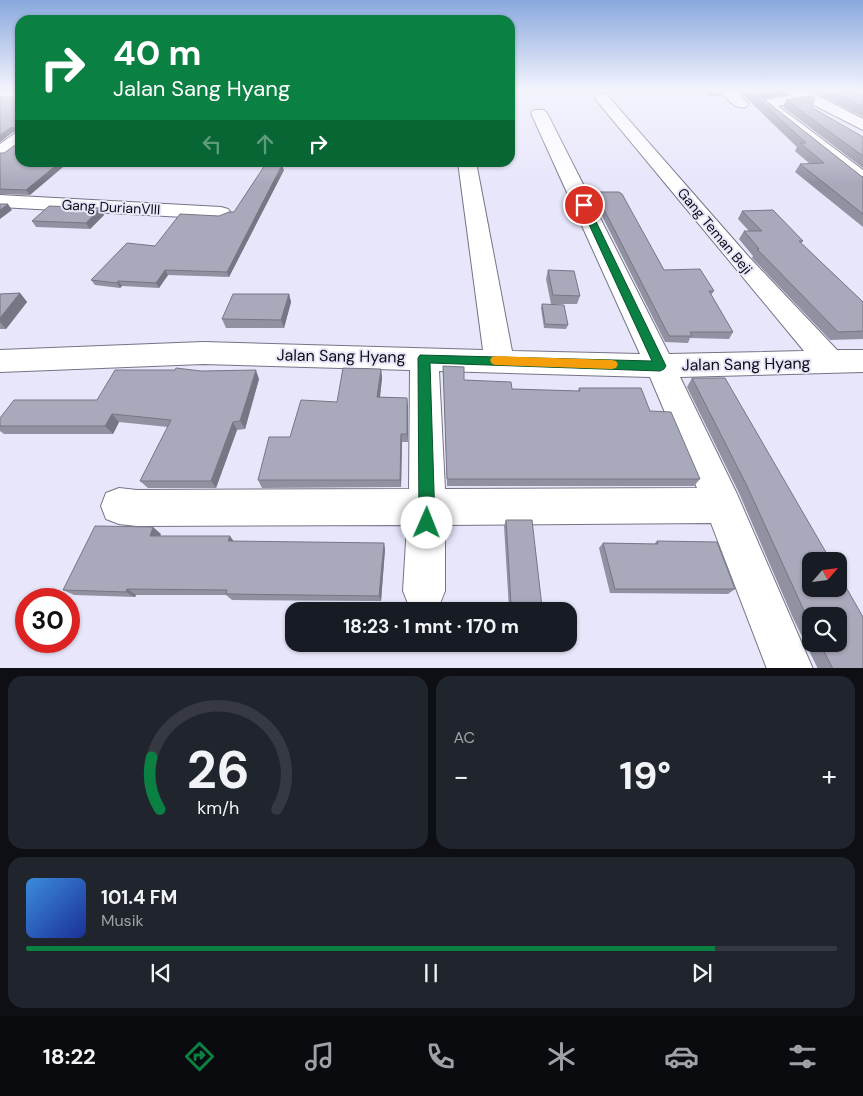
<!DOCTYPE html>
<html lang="id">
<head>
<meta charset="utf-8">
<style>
  body { margin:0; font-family:"DM Sans",sans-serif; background:#20242c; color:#f1f3f6; height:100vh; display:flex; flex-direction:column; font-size:19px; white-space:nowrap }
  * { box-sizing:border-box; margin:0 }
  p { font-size:16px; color:#9ea1a6 }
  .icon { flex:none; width:28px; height:28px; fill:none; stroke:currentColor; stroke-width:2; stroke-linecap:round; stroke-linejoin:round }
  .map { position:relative; height:668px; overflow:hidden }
  .sheet { display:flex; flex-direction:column; gap:8px; padding:8px; background:#0d0f14; flex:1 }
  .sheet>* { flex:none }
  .top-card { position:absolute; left:15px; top:15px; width:500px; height:152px; border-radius:15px; box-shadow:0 1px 4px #0004; background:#0b8043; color:#fff; overflow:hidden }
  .needle { width:32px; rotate:62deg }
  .tools { position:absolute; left:802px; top:552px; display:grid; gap:10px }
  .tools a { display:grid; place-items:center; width:45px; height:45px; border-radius:10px; background:#171b24; box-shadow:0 1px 4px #0004; font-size:25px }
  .speed { position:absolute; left:15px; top:588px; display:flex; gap:10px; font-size:25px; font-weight:700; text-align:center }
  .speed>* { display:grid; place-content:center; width:65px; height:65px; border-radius:50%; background:#171b24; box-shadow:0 1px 4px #0004; line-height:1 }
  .speed .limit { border:8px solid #d22; background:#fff; color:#111 }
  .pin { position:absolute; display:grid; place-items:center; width:42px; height:42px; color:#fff; margin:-21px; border:2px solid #fff; border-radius:50%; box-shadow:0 1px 5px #0007 }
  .me { position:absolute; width:55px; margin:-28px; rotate:1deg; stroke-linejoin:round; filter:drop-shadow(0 0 4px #0008) }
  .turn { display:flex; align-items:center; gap:18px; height:105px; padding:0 15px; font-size:22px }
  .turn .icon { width:65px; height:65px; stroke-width:2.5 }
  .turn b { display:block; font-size:35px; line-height:42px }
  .lanes { display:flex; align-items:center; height:48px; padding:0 15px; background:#0003; justify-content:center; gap:25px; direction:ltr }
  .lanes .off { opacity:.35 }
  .big { font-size:38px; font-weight:700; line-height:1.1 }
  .sheet .widget { flex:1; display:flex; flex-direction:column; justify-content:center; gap:8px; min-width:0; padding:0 18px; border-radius:15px; background:#20242c }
  .sheet .dial { align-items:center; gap:0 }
  .dial svg { height:130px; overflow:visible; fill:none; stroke:#363941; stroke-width:7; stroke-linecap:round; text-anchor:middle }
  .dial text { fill:#f1f3f6; stroke:none }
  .song { display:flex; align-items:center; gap:15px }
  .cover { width:60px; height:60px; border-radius:8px; background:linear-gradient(135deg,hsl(210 70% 55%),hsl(230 70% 35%)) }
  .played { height:5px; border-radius:2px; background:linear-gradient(90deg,#0b8043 85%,#363941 85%) }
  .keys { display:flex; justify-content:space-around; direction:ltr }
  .heat { display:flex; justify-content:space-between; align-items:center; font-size:28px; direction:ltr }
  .sheet .tiles { flex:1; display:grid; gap:8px; grid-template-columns:1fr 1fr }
  .widget:last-child { grid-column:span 2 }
  .trip { position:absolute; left:285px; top:602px; width:292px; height:50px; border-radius:15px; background:#171b24; box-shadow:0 1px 4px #0004; font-weight:700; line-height:50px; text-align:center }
  .tabs { display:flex; height:80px; justify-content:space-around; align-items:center; background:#090b0e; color:#9ea1a6 }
  .tabs .icon { width:35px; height:35px }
  .tabs .selected { color:#0b8043 }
  .tabs b { font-size:22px; color:#f1f3f6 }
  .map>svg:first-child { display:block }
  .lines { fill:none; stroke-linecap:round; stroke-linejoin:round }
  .minor-casing { stroke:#757486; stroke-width:2 }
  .minor { fill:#fff; fill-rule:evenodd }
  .wall { fill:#9191a2; fill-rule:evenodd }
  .shaded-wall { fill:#767684 }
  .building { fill:#a9a9bc; stroke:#767684 }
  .route { fill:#0b8043; stroke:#07532c }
  .slow { fill:#f59e0b }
  .labels { text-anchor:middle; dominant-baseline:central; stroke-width:4; stroke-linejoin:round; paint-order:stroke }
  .far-street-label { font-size:14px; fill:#0d0d13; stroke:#e7e6fb }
  .street-label { font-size:16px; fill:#0d0d13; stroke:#e7e6fb }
</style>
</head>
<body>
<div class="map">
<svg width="863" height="669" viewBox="0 0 863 669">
  <rect width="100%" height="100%" fill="#e7e6fb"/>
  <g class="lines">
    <!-- minor casing -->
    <g class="minor-casing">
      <path id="minor" d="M720,90H735L748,104L746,107C735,110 727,99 720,90Z
        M784,90H805L813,93L863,119V130L806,101L778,106L863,170V185L856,183L759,104L761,101L791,95Z
        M0,92H20V100H0Z
        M602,94L607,95L748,256L837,350H863V372L680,377L737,494L813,669H767L711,523L445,525V591L439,606L423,611L409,606L403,591L407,525L137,526L119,524L106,519L101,506L106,493L119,488L137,490L409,489L410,370L203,364L0,372V350L203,342L483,350L458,162H476L512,351L640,354L531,113L534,110H544L547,113L669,354L804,351L597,101L595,98L597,95ZM439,371L650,377L697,488L445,489Z
        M20,133V146L6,156L0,157V144L14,134Z
        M0,195L221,207L228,209L231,213L228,217L221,219L0,207Z"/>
    </g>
    <!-- minor -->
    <use href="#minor" class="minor"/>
  </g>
  <!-- wall -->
  <path class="wall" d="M0,90H20L30,195L0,194V153H4L18,143V132H13L0,142V97H19V91Z
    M701,90H725L722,96H708Z
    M738,90H788L786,94L763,99L861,176L863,177V227L795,172L800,164H810L795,151L797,147Z
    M810,90H863V117Z
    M786,100L811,107L863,137V168L783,107Z
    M284,170L229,277L168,275L159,288L122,286L120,288L95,285L91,280L155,246L219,216L234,212Z
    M595,192L664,270L714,291L711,295L733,332L729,339L690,338L688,343L665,342L593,198Z
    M100,208L104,215L90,229L36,227L32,221Z
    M742,211L803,241L801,243L863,302V339L830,340L752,258L753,256L739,239L744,231H749L738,219Z
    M548,270L580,296L577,304H551L546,279Z
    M20,293L27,302L6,329H0V294Z
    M289,294L291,302L284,328H226L222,319Z
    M542,304L568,325L566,329L544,328L541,308Z
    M443,366L464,380L512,389L578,391L579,388L650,411L700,479L694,486H447Z
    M381,369L382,378L380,397L407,398L408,442H402L401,487L262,488L258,480L290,437Z
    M692,378L863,669H818L793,618L739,493L687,387ZM811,616L839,644H811Z
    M259,379L245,429L237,430L216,488H148L140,481L168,427L119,422L113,434H4L0,431V418L97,400Z
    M506,520L542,607L539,611L509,609L504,526Z
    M161,534L160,536L234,541L385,549L381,601L232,600L226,595H136L135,597L74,595L63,590Z
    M657,541L735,589L728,594L610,593L599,548L603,543L654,544Z"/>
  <!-- shaded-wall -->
  <path class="shaded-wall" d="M773,90H788L786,94L759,100L764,92Z
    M18,127L20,132H13L0,142V135L10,128Z
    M60,162H69L30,195L26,190Z
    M282,165L284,170L229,277L227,272Z
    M8,204L12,210L0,219V210Z
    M100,208L104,215L90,229L86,223Z
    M165,270L168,275L159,288L156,283Z
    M118,281L122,286L120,288L117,283Z
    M20,293L27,302L6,329L0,322V318Z
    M289,294L291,302L284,328L281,320Z
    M381,369L382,378L379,405L377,397Z
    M256,370L259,379L245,429L240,421Z
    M407,398L408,406V442L407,434Z
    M112,414L119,422L113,434L105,426Z
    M233,422L237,430L216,488L211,481Z
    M401,434L402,442L401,487L400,480Z
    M153,527L161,534L157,543L150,536Z
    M230,536L235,543L228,541Z
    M384,543L385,549L381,601L379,596Z
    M127,589L136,595L135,597L126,592Z"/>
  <!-- building -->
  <path class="building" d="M19,90H20V162H60L26,190L0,189V153H4L18,143V127L10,128L0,135V97H19Z
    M749,90H773L764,92L761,97L861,176L863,177V214L800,164L824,163L800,143H806Z
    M828,90H863V107Z
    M810,96L815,98L811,107L863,137V156L786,100Z
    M267,162H279L282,165L227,272L165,270L156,283L118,281L117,283L91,280L127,243L155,246L180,214L219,216L229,212H234Z
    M595,192H619L622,194L664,270L700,269L714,291H709L733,332H690L692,336H669Z
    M0,204H8L0,210Z
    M49,206L100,208L86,223L32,221Z
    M773,210L803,241H799L863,302V331L838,332L757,249H759L744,231H762L742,211Z
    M548,270L574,271L580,296L553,295Z
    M20,293L0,318V294Z
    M233,294H289L281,320L222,319Z
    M542,304L564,305L568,325L545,324Z
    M443,366L464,367V380L511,382L512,389L580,391L579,388H641L650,411L671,412L700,479H447Z
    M176,368L201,371L256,370L240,421L233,422L211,481H140L171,420L112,414L105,426H0V418L14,400H97L115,370H175Z
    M343,368L381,369L377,397L407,398V434H401L400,480H258L269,437H290L301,400L337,402Z
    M692,378H725L831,561H811V589H839V575L863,617V669H833L820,644H839V616H811V626L747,486Z
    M506,520H532L542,607L511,604Z
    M95,526L153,527L150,536H230L228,541L384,543L379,596L226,594L227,590L127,589L126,592L63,590Z
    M657,541L717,542L735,589H615L603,543L658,544Z"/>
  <!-- sky -->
  <linearGradient id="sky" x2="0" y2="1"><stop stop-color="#89a8de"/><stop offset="0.49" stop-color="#f4f4fd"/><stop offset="1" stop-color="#f4f4fd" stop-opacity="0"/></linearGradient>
  <rect width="863" height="184" fill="url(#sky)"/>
  <!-- route -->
  <path class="route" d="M584,202L588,205L666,366L664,369L660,371L430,363L435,523L432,529L427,531L421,529L419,523L418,358L420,355L652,361L580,205Z"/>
  <!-- slow -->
  <path class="slow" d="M496,356L612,360L616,361L618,364L616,368L612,369L496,365L492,364L490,360L492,357Z"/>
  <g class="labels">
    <!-- far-street labels -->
    <g class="far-street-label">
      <text transform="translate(111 207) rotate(3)">Gang DurianVIII</text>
      <text transform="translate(715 231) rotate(50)">Gang Teman Beji</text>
    </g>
    <!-- street labels -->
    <g class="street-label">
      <text transform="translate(341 356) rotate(1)">Jalan Sang Hyang</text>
      <text transform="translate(746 364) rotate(-1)">Jalan Sang Hyang</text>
    </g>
  </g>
</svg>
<div class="tools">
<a><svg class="needle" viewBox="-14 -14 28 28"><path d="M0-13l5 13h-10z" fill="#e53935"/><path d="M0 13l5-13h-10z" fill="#9ea1a6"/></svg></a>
<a><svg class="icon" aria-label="search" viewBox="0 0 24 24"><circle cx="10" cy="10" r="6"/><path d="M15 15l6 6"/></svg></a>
</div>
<div class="speed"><div class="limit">30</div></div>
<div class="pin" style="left:584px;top:205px;background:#d93025"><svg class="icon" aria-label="arrive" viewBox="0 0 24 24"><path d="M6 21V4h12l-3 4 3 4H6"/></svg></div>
<svg class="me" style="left:427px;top:523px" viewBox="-20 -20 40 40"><circle r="19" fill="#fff"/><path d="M0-13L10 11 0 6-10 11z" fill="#0b8043"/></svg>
<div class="trip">18:23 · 1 mnt · 170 m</div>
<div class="top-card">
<div class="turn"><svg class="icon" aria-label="right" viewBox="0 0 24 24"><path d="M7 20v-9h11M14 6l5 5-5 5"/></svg><div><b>40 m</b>Jalan Sang Hyang</div></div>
<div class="lanes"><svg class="icon off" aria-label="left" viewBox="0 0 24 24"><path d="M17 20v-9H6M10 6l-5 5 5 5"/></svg><svg class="icon off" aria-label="ahead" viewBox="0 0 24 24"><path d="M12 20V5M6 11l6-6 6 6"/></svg><svg class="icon" aria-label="right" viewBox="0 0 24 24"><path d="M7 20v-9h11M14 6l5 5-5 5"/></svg></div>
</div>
</div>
<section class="sheet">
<div class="tiles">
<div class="widget dial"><svg viewBox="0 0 100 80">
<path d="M14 69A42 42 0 1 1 86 69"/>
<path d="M14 69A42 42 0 0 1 9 37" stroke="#0b8043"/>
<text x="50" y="56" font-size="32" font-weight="700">26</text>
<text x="50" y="72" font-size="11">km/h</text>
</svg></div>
<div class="widget"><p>AC</p>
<div class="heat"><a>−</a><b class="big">19°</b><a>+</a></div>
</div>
<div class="widget">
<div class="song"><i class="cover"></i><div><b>101.4 FM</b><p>Musik</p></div></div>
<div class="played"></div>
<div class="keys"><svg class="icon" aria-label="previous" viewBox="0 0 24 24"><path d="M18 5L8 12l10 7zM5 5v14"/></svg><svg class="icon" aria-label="pause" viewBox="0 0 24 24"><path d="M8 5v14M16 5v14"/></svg><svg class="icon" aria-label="next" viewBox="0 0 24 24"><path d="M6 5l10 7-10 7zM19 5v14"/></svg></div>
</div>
</div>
</section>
<nav class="tabs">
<b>18:22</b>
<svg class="icon selected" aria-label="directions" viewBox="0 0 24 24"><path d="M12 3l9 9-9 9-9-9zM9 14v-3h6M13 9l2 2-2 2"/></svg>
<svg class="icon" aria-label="music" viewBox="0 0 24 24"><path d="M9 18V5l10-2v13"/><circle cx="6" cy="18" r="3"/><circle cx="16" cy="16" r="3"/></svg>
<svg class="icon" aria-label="phone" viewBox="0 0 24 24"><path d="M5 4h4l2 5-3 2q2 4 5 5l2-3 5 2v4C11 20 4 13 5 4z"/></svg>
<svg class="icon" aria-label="climate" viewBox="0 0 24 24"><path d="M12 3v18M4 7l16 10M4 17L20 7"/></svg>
<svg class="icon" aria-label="car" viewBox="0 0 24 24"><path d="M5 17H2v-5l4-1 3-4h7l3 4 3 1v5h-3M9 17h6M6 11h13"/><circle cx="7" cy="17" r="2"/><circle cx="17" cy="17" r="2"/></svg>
<svg class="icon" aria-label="filters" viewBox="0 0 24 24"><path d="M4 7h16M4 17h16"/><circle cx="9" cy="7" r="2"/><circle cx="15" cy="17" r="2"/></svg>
</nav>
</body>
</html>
